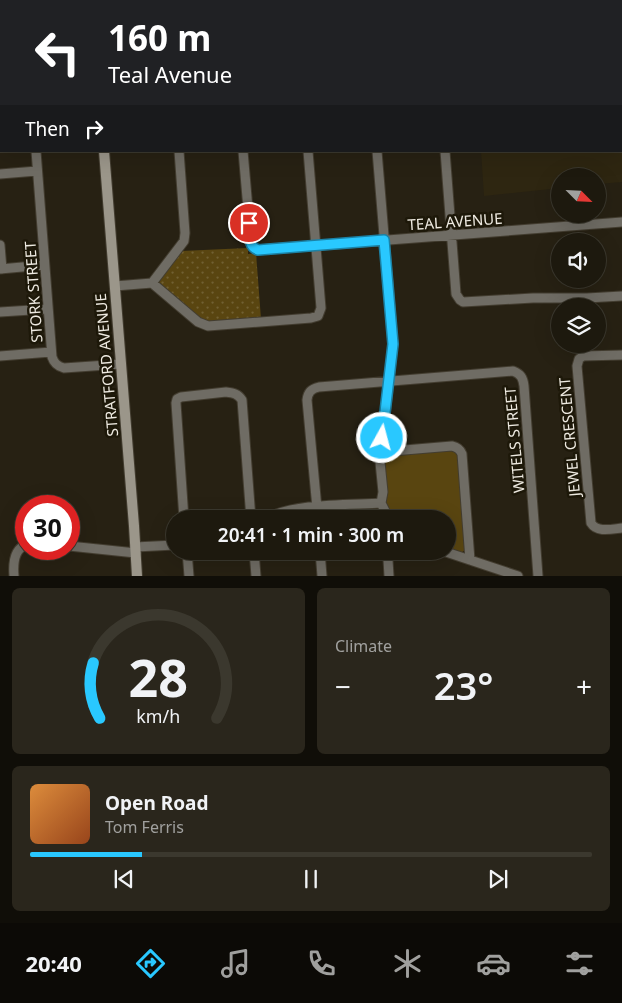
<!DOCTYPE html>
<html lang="en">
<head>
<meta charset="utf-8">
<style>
  body { margin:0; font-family:"Noto Sans",sans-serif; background:#2a261c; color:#f1f3f6; height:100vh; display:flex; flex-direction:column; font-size:19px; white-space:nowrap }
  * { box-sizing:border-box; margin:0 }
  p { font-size:16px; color:#a0a09e }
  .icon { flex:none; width:28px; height:28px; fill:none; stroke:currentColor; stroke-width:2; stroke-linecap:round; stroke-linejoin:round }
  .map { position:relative; height:576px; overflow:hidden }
  .side { display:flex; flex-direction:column; gap:12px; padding:12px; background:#100e08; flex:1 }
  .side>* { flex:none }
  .banner { position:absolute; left:0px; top:0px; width:622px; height:152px; box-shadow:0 5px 20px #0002,0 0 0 1px #3b382e; background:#202124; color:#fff; overflow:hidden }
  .needle { width:32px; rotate:114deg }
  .buttons { position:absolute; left:551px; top:168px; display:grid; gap:10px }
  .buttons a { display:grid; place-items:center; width:55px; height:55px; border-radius:50%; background:#1d190e; box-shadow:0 5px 20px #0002,0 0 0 1px #3b382e; font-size:25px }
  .speed { position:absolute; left:15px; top:495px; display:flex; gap:10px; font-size:25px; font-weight:700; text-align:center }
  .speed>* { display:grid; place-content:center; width:65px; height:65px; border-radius:50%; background:#1d190e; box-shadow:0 5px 20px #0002,0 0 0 1px #3b382e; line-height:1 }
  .speed .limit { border:8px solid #d22; background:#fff; color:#111 }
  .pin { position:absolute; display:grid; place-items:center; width:42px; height:42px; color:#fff; margin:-21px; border:2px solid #fff; border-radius:50%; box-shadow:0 1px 5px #0007 }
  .me { position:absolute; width:55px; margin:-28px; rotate:7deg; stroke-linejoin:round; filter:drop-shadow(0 0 4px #0008) }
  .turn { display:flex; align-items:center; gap:18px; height:105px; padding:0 25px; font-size:22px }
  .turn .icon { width:65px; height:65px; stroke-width:2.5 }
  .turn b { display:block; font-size:35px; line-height:42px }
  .then { display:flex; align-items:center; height:48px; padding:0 25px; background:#0003; gap:10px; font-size:19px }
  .big { font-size:38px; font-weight:600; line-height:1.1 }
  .side .card { flex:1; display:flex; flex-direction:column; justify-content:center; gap:8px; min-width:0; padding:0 18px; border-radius:8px; background:#2a261c }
  .side .dial { align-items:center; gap:0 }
  .dial svg { height:130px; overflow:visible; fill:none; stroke:#3b382e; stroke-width:7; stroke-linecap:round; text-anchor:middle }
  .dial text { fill:#f1f3f6; stroke:none }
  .song { display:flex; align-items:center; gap:15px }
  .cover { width:60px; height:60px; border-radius:8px; background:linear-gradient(135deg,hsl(30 70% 55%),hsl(20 70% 35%)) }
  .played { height:5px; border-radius:2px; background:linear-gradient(90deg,#29c8ff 20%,#3b382e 20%) }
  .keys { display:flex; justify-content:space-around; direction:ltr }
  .heat { display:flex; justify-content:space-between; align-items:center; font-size:28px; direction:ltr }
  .side .tiles { flex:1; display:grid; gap:12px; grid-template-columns:1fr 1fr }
  .card:last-child { grid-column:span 2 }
  .trip { position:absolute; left:166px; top:510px; width:290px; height:50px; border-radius:25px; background:#1d190e; box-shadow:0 5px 20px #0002,0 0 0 1px #3b382e; font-weight:600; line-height:50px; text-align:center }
  .tab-bar { display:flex; height:80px; justify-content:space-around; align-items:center; background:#0c0a06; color:#a0a09e }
  .tab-bar .icon { width:35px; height:35px }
  .tab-bar .selected { color:#29c8ff }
  .tab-bar b { font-size:22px; color:#f1f3f6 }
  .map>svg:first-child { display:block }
  .built { fill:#2e2611 }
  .green { fill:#594510 }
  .park { fill:url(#park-dots) }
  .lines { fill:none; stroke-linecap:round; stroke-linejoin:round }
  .street-casing { stroke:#433d30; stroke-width:11 }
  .secondary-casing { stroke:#433d30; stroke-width:12 }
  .primary-casing { stroke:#433d30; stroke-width:15 }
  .street { stroke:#6f6c64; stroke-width:9 }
  .secondary { stroke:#9b968a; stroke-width:10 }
  .primary { stroke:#bdb7a7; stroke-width:12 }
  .route-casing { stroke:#1b82a6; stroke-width:12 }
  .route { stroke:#29c8ff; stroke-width:9 }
  .labels { text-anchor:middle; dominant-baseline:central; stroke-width:5; stroke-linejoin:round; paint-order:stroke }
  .street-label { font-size:15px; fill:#eeeae1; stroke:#1d1809 }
</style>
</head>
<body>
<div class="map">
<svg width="622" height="576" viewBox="0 0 622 576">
  <defs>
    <pattern id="park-dots" width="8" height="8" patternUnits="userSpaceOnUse" patternTransform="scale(1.25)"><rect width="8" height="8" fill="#594510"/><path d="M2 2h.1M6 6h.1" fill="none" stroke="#716032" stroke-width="1.8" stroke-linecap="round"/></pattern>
  </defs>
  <rect width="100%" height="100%" fill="#272113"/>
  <!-- built -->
  <path class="built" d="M489,0H622V182L598,184V176H560V188L484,196L481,151H621V1H488Z"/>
  <!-- green -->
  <path class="green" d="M452,449L458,454L465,550L461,553L448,549V519H391L385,504L383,461L386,456Z"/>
  <!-- park -->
  <path class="park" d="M248,248V254L256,253L261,319L205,323L159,284L160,278L181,251Z"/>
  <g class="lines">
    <!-- street casing -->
    <g class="street-casing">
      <path id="street" d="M152,0L153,1
        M232,0V1
        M300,0V1
        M110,1L111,0
        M366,1L367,0
        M473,1L474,0
        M36,151L52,357C54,363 57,366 64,368L121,364
        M243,151L251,244L253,248L258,250L622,222
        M377,151L393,344L380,462L383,492L381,503L387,515V519
        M445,151L456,294L460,300L463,302L533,298H587L622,296
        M0,174L37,171
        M0,245L2,269
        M0,269L44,265
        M152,283L198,322L208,326L311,318L318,316L321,308L308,151
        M115,286L152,283L184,241L185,233L179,151
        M0,312L47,309
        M622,355L583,356L579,359L577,366L591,523C597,533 612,529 622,528
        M0,356L51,352
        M381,452L452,446C457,447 460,449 462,454L470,560
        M184,519L176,403L177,399L181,397L226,392C234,393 238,394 242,400L251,519
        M265,519C294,503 347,505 381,503
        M318,519L307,400C308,392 311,389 319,387L513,371C521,374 523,378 524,386L538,576
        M69,546L136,553
        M135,547L175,545
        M187,551L189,576
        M254,551L256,576
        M320,551L322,576
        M443,551L518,576
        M14,576C13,564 14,549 26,545
        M389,576L388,560L390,551"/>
    </g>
    <!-- secondary casing -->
    <g class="secondary-casing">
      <path id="secondary" d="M104,151L134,526L137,576"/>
    </g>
    <!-- primary casing -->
    <g class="primary-casing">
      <path id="primary" d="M46,1L48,0
        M0,43L1,42"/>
    </g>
    <!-- street -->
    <use href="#street" class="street"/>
    <!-- secondary -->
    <use href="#secondary" class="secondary"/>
    <!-- primary -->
    <use href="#primary" class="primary"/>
  </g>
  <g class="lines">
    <!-- route casing -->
    <g class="route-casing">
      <path id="route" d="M249,223C250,233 247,246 258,250L384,240L393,344L382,438"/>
    </g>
    <!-- route -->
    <use href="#route" class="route"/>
  </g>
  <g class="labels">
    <!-- street labels -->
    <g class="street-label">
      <text transform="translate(455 221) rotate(-4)">TEAL AVENUE</text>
      <text transform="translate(33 292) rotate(-94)">STORK STREET</text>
      <text transform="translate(106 365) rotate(-95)">STRATFORD AVENUE</text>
      <text transform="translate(569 437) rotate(-95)">JEWEL CRESCENT</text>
      <text transform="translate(514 440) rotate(-95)">WITELS STREET</text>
    </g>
  </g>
</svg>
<div class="buttons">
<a><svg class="needle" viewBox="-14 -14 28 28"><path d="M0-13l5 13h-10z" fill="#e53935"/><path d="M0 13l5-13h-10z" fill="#a0a09e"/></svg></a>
<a><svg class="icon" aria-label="sound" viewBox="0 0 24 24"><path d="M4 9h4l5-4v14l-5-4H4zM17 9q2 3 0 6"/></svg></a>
<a><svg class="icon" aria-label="layers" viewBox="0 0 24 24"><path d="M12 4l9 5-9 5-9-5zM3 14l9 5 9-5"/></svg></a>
</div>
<div class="speed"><div class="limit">30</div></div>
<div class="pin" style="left:249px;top:223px;background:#d93025"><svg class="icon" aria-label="arrive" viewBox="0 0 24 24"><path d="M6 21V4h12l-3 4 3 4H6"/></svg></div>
<svg class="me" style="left:382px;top:438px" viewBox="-20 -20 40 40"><circle r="17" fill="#29c8ff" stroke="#fff" stroke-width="3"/><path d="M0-11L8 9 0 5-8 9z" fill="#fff"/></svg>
<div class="trip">20:41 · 1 min · 300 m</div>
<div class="banner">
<div class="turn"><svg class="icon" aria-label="left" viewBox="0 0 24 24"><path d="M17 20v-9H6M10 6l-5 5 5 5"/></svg><div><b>160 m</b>Teal Avenue</div></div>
<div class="then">Then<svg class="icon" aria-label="right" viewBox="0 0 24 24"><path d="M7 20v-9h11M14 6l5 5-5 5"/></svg></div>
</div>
</div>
<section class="side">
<div class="tiles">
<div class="card dial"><svg viewBox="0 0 100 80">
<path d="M14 69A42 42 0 1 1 86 69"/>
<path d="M14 69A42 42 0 0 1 10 35" stroke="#29c8ff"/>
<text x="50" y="56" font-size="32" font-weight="700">28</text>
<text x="50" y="72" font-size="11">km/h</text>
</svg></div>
<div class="card"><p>Climate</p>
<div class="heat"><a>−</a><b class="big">23°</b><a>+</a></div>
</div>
<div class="card">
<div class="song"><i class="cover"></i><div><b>Open Road</b><p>Tom Ferris</p></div></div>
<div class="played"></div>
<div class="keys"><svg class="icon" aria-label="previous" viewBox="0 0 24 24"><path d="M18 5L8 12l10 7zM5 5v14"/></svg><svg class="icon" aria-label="pause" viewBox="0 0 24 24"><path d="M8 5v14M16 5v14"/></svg><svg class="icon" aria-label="next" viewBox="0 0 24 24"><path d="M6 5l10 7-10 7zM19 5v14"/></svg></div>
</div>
</div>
</section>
<nav class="tab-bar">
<b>20:40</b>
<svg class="icon selected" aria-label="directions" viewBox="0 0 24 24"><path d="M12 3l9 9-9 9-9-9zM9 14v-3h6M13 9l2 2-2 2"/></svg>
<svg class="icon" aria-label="music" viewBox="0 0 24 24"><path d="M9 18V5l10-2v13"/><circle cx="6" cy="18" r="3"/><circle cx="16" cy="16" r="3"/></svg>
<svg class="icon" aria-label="phone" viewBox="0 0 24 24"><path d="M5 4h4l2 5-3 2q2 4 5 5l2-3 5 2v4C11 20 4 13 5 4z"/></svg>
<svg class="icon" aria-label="climate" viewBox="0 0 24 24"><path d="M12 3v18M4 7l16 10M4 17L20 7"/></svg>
<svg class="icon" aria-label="car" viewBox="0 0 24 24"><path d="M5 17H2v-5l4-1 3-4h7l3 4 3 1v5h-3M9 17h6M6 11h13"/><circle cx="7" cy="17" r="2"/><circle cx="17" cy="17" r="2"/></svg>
<svg class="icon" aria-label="filters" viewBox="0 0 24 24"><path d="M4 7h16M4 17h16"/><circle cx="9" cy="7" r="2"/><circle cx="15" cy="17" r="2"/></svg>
</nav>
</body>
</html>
